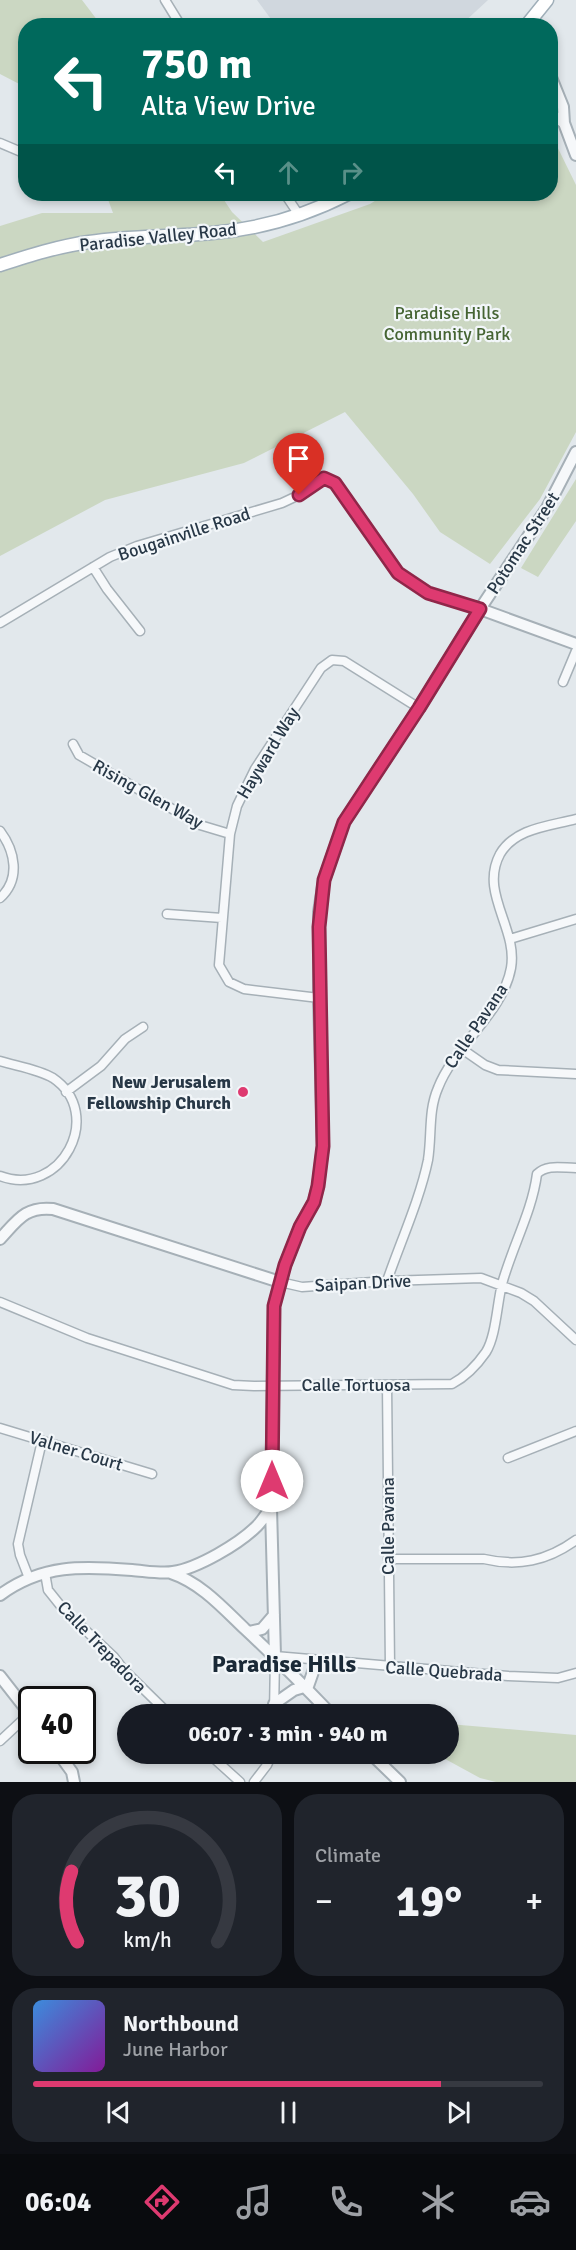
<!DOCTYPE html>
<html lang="en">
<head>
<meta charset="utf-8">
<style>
  body { margin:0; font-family:Signika,sans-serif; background:#20242c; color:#f1f3f6; height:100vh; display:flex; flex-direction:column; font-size:22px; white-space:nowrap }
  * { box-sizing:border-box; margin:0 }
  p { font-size:20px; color:#9ea1a6 }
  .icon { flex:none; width:33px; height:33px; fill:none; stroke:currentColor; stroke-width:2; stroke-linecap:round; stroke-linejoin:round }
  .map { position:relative; height:1782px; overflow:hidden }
  .drawer { display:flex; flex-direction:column; gap:12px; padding:12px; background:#0d0f14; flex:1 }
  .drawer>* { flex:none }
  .top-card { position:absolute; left:18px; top:18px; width:540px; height:183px; border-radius:24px; box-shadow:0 3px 9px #0003; background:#00695c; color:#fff; overflow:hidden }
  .speed { position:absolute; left:18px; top:1686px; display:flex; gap:12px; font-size:30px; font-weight:700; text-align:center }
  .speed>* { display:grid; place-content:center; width:78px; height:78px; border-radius:50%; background:#171b24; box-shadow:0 3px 9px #0003; line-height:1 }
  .speed .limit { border:3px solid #111; border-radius:9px; background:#fff; color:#111 }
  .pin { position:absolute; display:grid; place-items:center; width:51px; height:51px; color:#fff; margin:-62px -26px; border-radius:50% 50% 50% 0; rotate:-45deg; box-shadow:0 0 6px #0007 }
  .pin .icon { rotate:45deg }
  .me { position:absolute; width:66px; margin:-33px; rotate:0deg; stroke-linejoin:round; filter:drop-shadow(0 0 4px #0008) }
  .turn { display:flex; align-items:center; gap:21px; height:126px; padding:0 24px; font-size:27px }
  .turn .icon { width:78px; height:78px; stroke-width:2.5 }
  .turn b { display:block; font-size:42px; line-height:51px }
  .lanes { display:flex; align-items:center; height:57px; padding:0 24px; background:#0003; justify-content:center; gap:30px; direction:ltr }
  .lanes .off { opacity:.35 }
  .big { font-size:45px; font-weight:700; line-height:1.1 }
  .drawer .widget { flex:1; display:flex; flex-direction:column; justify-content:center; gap:9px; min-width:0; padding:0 21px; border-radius:24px; background:#20242c }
  .drawer .dial { align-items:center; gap:0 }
  .dial svg { height:156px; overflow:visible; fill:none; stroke:#363941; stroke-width:7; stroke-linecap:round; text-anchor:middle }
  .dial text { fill:#f1f3f6; stroke:none }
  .song { display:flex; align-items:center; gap:18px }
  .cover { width:72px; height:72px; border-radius:9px; background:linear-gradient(135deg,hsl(210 70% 55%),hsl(290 70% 35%)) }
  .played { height:6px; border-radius:3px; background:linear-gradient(90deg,#de3a70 80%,#363941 80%) }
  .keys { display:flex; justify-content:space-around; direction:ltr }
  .heat { display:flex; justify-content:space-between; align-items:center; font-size:33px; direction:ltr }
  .drawer .tiles { flex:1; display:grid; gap:12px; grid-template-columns:1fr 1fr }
  .widget:last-child { grid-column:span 2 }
  .trip { position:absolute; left:117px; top:1704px; width:342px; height:60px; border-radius:30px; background:#171b24; box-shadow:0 3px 9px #0003; font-weight:700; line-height:60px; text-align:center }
  .tabs { display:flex; height:96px; justify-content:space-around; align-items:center; background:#090b0e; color:#9ea1a6 }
  .tabs .icon { width:42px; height:42px }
  .tabs .on { color:#de3a70 }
  .tabs b { font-size:27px; color:#f1f3f6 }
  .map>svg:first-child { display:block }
  .built { fill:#d0d7de }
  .green { fill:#cbd7c2 }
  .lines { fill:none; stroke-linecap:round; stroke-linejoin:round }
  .minor-casing { stroke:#a6b0b7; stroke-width:11 }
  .tertiary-casing { stroke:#a6b0b7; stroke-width:14 }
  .primary-casing { stroke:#a0afb9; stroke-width:15 }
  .minor { stroke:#f6f8fa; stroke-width:8 }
  .tertiary { stroke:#f6f8fa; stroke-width:10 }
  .primary { stroke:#fff; stroke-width:12 }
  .route-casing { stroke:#902649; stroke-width:15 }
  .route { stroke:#de3a70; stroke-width:10 }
  .poi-dot { fill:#de3a70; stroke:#f2f6f9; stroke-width:2 }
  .labels { text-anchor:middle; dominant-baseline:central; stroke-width:4.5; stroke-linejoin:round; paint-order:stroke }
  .street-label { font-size:18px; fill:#283847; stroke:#f2f6f9 }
  .park-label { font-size:18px; fill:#456433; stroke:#f2f6f9 }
  .poi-label { font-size:18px; font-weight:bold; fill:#283847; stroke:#f2f6f9; text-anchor:end }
  .district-label { font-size:24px; font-weight:bold; fill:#1a2937; stroke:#f2f6f9 }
</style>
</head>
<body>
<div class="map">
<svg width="576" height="1782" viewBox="0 0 576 1782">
  <rect width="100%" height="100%" fill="#e2e8ec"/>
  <!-- built -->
  <path class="built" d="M257,0H488L461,25L276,26Z"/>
  <!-- green -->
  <path class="green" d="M0,0H82L101,25L26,26L25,87L0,74Z
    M551,134L576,185V432L540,499L490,564L440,532L413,494L345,412L244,463L105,500L0,556V226L42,213H113L106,194H220L232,212L263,242L370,204L386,194H550Z
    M576,479V521L538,577L521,568Z
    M449,1724L576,1735V1782H496L480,1778L436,1754H448Z"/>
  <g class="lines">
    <!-- minor casing -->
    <g class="minor-casing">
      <path id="minor" d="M165,0L181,26
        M0,143L26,154
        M285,194L299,215
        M93,567L107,589L140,631
        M0,623L110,557L137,546L282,503L299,495L324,479L335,483L392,567C416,592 447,599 480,609
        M563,682L576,651
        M73,744L79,755L200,825L230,834
        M0,831C15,851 21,879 0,898
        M167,914L222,918
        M510,939L576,919
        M319,998L244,989L229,982L219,965L230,834L237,806L255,769L321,668L332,660L344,661L419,708
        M462,1049L485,1065L498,1070L576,1074
        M0,1061C16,1066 38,1069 53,1078C106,1114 61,1199 0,1176
        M66,1092L101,1066L125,1039L143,1027
        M387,1281C400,1243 420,1199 428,1160C432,1135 428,1111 438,1088C454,1046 503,1013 511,968C518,928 479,893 500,854C515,828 550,826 576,819
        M280,1282L302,1287L387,1281L481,1278L521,1293L534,1301L576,1340
        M0,1302L87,1338L233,1385L254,1386L452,1384C465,1377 477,1365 486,1352C496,1336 497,1304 502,1284C512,1247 532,1212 537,1174C547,1164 562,1168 576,1168
        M387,1385L390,1667
        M0,1428L152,1474
        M508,1458L576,1431
        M388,1559H484C518,1567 547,1561 576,1540
        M45,1573L48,1590L64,1610L114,1657L124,1670L169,1714
        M29,1578L20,1555L18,1544L42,1441
        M274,1714L275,1656L508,1676L558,1678L576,1673
        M0,1741L29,1714
        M209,1754L240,1782
        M254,1782L267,1765L272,1754"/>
    </g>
    <!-- tertiary casing -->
    <g class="tertiary-casing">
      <path id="tertiary" d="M550,75L563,107L564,123L576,155
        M550,113L564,123
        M480,609L576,644
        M0,1239C17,1221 25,1206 53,1209L280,1282
        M171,1573C201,1583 223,1608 245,1629C275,1657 303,1685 331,1714
        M0,1595C42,1564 83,1566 132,1570C145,1571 161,1574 173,1572C198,1568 239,1544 257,1526C262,1521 266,1514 271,1508
        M249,1632L262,1629L274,1615
        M275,1656L271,1508L274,1306L285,1265L300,1227L314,1202L318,1186L323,1146L319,998V912L324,880L344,822L419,708L480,609L547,508L576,452
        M0,1676L32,1717
        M307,1689L314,1669L325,1661
        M274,1704L294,1690L304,1687
        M56,1750L72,1772L74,1782
        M371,1754L400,1782"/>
    </g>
    <!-- primary casing -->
    <g class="primary-casing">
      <path id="primary" d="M526,26L547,0
        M0,265C28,256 59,246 89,242C130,236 171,237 212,233C259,229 307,215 348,194"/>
    </g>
    <!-- minor -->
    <use href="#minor" class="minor"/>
    <!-- tertiary -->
    <use href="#tertiary" class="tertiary"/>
    <!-- primary -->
    <use href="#primary" class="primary"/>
  </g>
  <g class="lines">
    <!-- route casing -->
    <g class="route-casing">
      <path id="route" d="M272,1481L274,1306L285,1265L300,1227L314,1202L318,1186L323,1146L319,927L324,880L344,822L419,708L480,609L428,593L398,573L335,483L324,478L299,495"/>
    </g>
    <!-- route -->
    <use href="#route" class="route"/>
  </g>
  <!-- markers -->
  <circle class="poi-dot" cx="243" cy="1092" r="6"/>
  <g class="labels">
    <!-- street labels -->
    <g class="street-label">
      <text transform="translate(158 237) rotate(-6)">Paradise Valley Road</text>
      <text transform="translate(184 534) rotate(-18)">Bougainville Road</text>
      <text transform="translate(523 543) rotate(-57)">Potomac Street</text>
      <text transform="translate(268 753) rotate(-59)">Hayward Way</text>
      <text transform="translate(148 794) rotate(29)">Rising Glen Way</text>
      <text transform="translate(476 1026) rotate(-56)">Calle Pavana</text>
      <text transform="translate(363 1283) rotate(-3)">Saipan Drive</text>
      <text x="356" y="1385">Calle Tortuosa</text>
      <text transform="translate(76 1451) rotate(17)">Valner Court</text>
      <text transform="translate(388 1526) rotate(-90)">Calle Pavana</text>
      <text transform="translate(102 1647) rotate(46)">Calle Trepadora</text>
      <text transform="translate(444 1671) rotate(4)">Calle Quebrada</text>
    </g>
    <!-- park labels -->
    <g class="park-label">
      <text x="447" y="313">Paradise Hills<tspan x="447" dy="21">Community Park</tspan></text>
    </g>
    <!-- poi labels -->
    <g class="poi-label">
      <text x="231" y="1082">New Jerusalem<tspan x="231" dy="21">Fellowship Church</tspan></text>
    </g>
    <!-- district labels -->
    <g class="district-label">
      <text x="284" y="1664">Paradise Hills</text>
    </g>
  </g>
</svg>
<div class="speed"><div class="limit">40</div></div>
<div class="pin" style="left:299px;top:495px;background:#d93025"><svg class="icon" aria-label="arrive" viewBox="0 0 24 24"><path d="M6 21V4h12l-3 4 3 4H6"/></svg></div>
<svg class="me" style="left:272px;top:1481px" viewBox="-20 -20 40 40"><circle r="19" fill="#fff"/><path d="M0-13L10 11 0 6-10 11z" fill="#de3a70"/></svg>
<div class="trip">06:07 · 3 min · 940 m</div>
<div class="top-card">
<div class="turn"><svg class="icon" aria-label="left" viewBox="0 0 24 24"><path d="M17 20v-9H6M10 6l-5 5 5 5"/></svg><div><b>750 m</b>Alta View Drive</div></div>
<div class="lanes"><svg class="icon" aria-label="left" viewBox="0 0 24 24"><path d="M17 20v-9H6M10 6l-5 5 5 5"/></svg><svg class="icon off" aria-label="ahead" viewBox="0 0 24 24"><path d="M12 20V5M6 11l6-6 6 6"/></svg><svg class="icon off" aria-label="right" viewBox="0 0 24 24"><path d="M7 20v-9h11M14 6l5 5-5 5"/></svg></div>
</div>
</div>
<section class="drawer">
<div class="tiles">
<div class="widget dial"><svg viewBox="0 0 100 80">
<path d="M14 69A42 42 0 1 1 86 69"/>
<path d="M14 69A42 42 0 0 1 11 33" stroke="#de3a70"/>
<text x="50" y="56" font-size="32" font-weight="700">30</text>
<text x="50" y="72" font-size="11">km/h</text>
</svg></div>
<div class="widget"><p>Climate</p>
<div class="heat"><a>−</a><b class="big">19°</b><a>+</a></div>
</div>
<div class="widget">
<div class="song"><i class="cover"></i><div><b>Northbound</b><p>June Harbor</p></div></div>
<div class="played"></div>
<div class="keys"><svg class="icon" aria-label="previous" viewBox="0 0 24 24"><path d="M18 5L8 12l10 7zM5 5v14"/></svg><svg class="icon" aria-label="pause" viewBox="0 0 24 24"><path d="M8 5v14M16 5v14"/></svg><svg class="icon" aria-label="next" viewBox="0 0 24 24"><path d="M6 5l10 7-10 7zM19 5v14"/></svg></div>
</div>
</div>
</section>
<nav class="tabs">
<b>06:04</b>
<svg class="icon on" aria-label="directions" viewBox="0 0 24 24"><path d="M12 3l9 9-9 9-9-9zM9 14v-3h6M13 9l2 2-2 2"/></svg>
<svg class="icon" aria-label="music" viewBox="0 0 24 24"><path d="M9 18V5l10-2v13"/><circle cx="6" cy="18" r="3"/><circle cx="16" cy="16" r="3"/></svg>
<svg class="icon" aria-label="phone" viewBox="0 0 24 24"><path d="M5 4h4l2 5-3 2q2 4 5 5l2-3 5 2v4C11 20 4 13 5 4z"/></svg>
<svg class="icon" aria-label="climate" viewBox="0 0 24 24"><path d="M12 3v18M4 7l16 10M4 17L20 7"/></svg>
<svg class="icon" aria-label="car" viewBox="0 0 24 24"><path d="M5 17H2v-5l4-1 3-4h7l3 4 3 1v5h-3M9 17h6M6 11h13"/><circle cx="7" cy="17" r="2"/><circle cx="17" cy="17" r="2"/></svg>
</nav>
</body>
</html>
